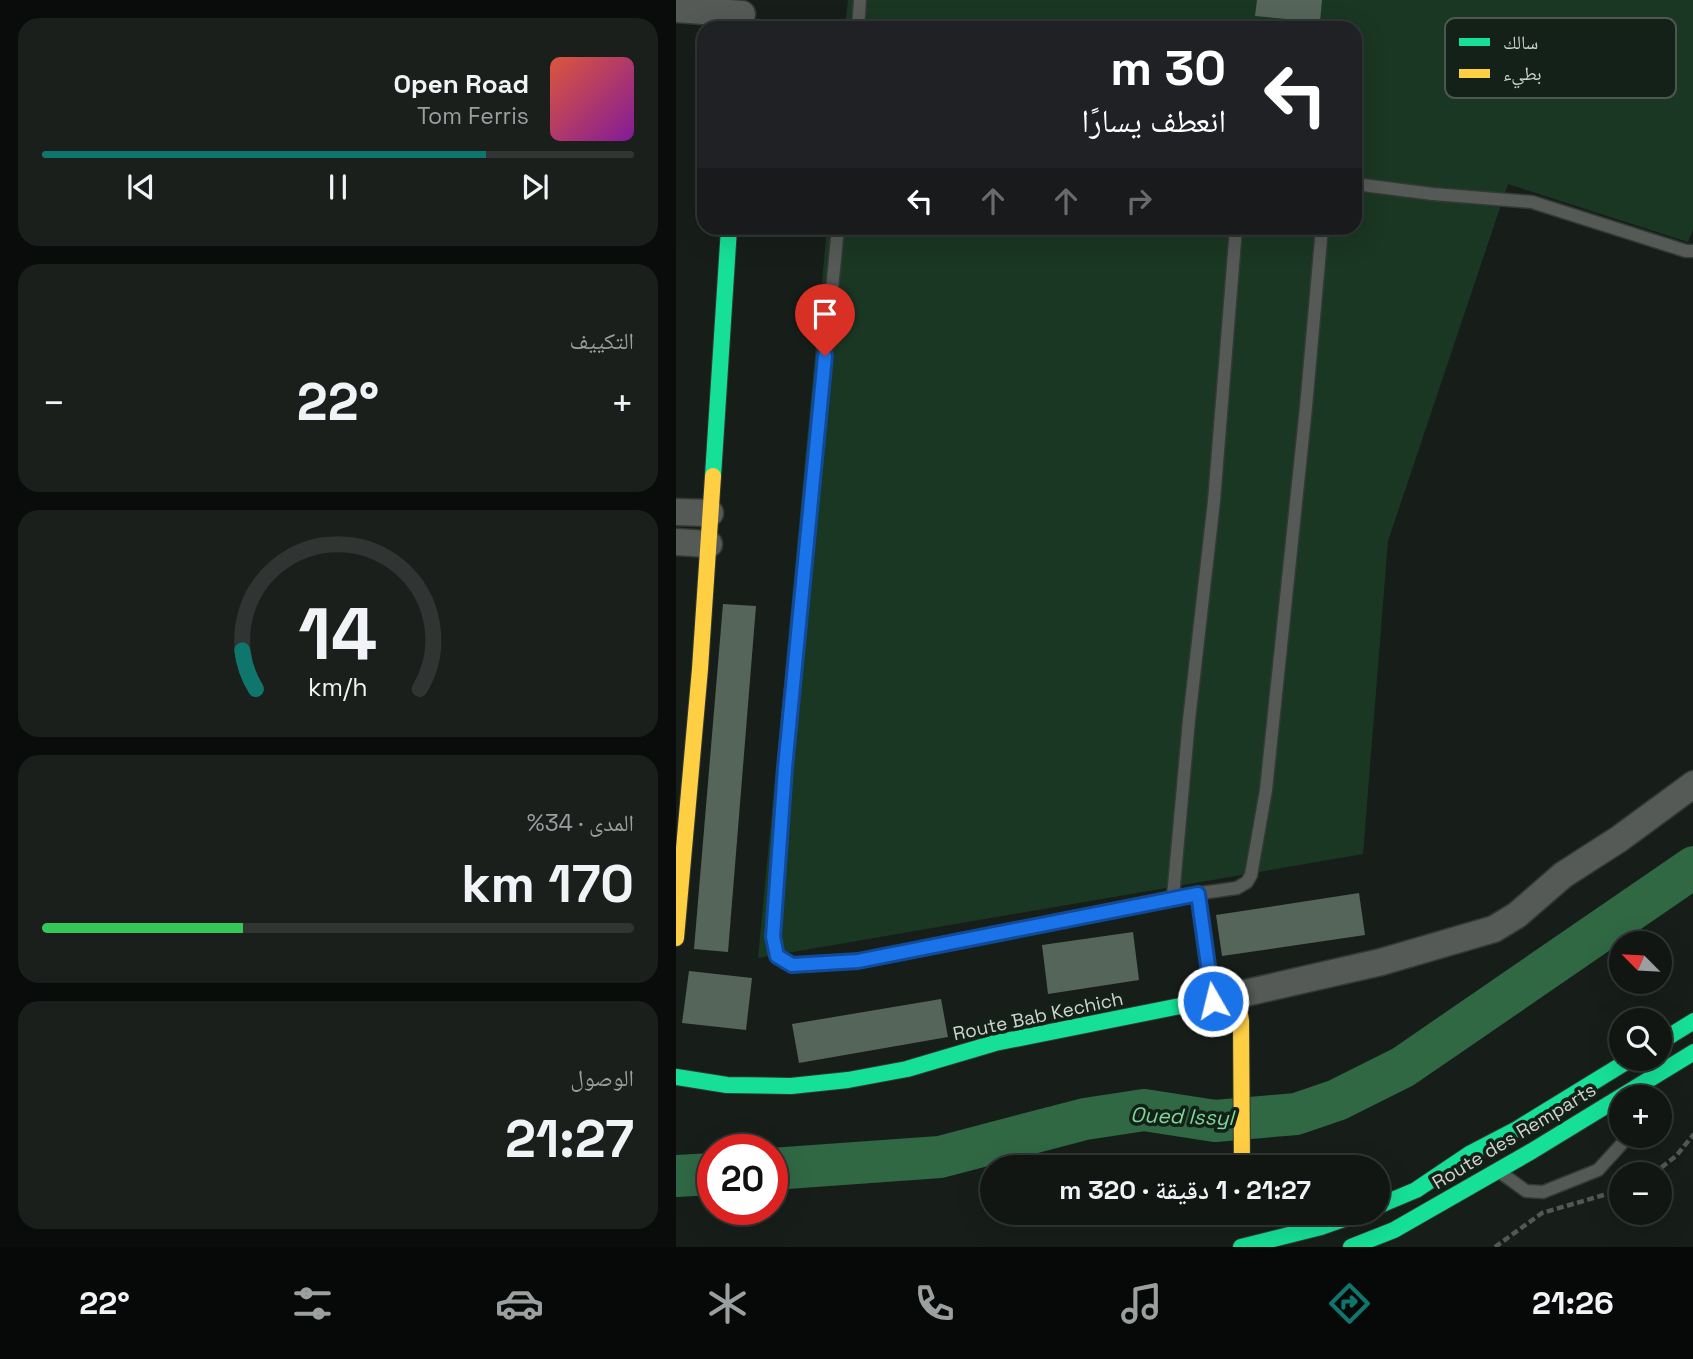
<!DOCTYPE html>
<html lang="ar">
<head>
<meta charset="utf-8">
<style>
  body { margin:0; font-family:"Space Grotesk","Noto Naskh Arabic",sans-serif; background:#1a1f1c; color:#f1f3f6; direction:rtl; height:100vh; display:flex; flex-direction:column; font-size:26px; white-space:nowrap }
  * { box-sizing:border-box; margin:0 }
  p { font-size:23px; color:#9c9fa0 }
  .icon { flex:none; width:38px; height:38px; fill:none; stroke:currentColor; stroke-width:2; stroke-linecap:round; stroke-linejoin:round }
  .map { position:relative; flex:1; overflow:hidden; direction:ltr }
  .panel { display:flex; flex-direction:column; gap:18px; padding:18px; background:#090c0a; width:676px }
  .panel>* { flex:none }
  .guide { position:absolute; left:21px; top:21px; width:665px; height:214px; border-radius:21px; box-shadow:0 7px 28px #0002,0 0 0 2px #303533; direction:rtl; background:#202124; color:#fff; overflow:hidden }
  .needle { width:46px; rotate:294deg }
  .fabs { position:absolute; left:933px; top:931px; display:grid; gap:14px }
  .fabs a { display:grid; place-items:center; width:63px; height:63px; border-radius:50%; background:#111613; box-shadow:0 7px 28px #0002,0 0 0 2px #303533; font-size:35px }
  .speed { position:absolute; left:21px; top:1134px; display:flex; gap:14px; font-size:35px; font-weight:700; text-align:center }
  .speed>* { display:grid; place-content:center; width:91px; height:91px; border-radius:50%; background:#111613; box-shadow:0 7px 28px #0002,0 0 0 2px #303533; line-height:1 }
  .speed .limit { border:10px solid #d22; background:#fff; color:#111 }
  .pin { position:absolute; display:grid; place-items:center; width:60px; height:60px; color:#fff; margin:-72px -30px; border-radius:50% 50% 50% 0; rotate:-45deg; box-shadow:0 0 7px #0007 }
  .pin .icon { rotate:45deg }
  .me { position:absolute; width:77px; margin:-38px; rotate:352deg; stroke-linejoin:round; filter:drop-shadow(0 0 5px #0008) }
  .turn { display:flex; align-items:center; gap:24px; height:147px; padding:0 21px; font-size:32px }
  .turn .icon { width:91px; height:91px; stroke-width:2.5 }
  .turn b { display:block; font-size:49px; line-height:60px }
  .lanes { display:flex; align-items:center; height:66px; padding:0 21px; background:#0003; justify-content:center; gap:35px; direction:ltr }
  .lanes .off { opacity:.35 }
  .big { font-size:52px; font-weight:600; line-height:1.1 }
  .panel .card { flex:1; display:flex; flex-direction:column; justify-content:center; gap:10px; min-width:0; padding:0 24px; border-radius:21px; background:#1a1f1c }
  .panel .dial { align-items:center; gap:0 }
  .dial svg { height:182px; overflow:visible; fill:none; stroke:#303533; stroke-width:7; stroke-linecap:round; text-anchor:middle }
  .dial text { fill:#f1f3f6; stroke:none }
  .song { display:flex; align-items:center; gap:21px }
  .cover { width:84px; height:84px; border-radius:10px; background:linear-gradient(135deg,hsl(10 70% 55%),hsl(290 70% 35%)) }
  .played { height:7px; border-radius:4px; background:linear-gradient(90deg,#0f766e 75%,#303533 75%) }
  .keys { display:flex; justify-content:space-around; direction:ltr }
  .heat { display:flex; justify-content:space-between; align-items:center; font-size:38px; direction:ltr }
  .charge { height:10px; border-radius:5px; background:linear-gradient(90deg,#34c759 34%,#303533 0) }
  .trip { position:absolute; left:304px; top:1155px; width:410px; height:70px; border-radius:35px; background:#111613; box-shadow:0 7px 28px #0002,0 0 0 2px #303533; font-weight:600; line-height:70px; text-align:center; direction:rtl }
  .dock { display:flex; height:112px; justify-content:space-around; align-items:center; background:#070908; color:#9c9fa0 }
  .dock .icon { width:49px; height:49px }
  .dock .selected { color:#0f766e }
  .dock b { font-size:32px; color:#f1f3f6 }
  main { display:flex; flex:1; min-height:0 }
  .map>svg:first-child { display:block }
  .green { fill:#1a3723 }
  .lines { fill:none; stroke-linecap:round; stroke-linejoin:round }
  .river { stroke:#306844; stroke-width:42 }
  .building { fill:#56655a }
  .lane-casing { stroke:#333935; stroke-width:15 }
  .street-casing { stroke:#333935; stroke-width:29 }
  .fast-casing { stroke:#333935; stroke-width:18 }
  .slow-casing { stroke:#333935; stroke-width:18 }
  .path { stroke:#525854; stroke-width:4.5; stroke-dasharray:7 3.5; stroke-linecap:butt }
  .lane { stroke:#555a56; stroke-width:12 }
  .street { stroke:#555a56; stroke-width:26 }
  .fast { stroke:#16e098; stroke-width:16 }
  .slow { stroke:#ffcf43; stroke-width:16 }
  .route-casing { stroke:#114b97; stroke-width:18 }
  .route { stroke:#1a73e8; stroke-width:12 }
  .labels { text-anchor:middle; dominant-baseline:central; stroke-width:7; stroke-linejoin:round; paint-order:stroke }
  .street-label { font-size:19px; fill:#cdd5cf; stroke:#142118 }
  .water-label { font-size:21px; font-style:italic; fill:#7fd69b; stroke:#142118 }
  .key { fill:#142118; stroke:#4c574f; stroke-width:2 }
  .key-label { font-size:19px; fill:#cdd5cf }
</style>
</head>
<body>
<main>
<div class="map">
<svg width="1018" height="1247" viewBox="0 0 1018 1247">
  <rect width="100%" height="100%" fill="#171e19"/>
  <!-- green -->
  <path class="green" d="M172,0H1017L1018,227L1012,242L832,184L712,541L687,854L82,958L151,228H679V28H169Z"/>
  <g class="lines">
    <!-- river -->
    <path class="river" d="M96,1169L264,1157L409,1119L468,1110L539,1121L620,1114L661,1100L727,1067L1018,867
      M0,1176L37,1174"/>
  </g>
  <!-- building -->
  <path class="building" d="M581,0H646L644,22L579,16Z
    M47,604L80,606L52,952L18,949Z
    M683,893L689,935L546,956L540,915Z
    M457,932L463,980L372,994L366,945Z
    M13,971L76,978L70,1030L6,1023Z
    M265,999L272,1037L123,1063L116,1024Z"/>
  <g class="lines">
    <!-- lane casing -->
    <g class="lane-casing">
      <path id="lane" d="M182,28L184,0
        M679,184L757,194L856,202L1010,251H1018
        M162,228L109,768L97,937L101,956L116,965L182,961L497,897L561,888L571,882L575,875L590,790L630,407L646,228
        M522,894L536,997
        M497,897L513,720L538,501L560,228
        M825,1173L850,1191L867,1192L922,1170L953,1136"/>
    </g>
    <!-- street casing -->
    <g class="street-casing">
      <path id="street" d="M0,9L66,14
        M0,512L34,513
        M0,542L33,544
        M561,995L705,962L818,929L841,915L887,875L943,839L1018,784"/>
    </g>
    <!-- fast casing -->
    <g class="fast-casing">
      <path id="fast" d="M37,476L53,228
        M984,1042L1018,1021
        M0,1077L51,1085L115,1086L172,1080L231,1069L319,1043L559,995
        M702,1206L740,1190L795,1153L841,1129L955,1059
        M565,1247L645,1227L685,1213
        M675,1247L718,1230L856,1151L1018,1052"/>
    </g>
    <!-- slow casing -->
    <g class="slow-casing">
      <path id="slow" d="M0,938L24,669L37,476
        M559,995H561L565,1021L566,1167"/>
    </g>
    <!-- path -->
    <path class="path" d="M977,1174L1000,1156L1018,1134
      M819,1247L866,1213L945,1190"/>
    <!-- lane -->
    <use href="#lane" class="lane"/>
    <!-- street -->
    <use href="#street" class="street"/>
    <!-- fast -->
    <use href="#fast" class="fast"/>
    <!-- slow -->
    <use href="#slow" class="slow"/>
  </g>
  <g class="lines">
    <!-- route casing -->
    <g class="route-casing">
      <path id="route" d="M149,356L109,768L97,937L101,956L116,965L182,961L522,894L537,1001"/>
    </g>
    <!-- route -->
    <use href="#route" class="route"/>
  </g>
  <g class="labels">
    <!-- street labels -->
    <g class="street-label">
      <text transform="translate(362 1016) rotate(-12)">Route Bab Kechich</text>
      <text transform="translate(838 1136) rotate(-31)">Route des Remparts</text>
    </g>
    <!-- water labels -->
    <g class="water-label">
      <text transform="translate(506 1116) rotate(2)">Oued Issyl</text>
    </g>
  </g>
  <!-- legend -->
  <rect x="769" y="18" width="231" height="80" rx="10" class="key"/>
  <rect x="783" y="38" width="31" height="8" fill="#16e098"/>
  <rect x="783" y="69" width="31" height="9" fill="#ffcf43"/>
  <g class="key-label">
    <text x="827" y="49">سالك</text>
    <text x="827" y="80">بطيء</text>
  </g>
</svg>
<div class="fabs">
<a><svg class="needle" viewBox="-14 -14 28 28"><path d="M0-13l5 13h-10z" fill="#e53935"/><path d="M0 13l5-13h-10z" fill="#9c9fa0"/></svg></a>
<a><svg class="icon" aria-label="search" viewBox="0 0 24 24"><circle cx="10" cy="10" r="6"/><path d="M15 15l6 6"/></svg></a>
<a>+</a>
<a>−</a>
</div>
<div class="speed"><div class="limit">20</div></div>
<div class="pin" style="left:149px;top:356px;background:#d93025"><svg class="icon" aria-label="arrive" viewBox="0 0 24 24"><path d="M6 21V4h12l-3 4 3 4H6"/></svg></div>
<svg class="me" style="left:537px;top:1001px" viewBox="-20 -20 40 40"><circle r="17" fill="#1a73e8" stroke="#fff" stroke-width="3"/><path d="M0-11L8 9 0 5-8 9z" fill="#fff"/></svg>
<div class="trip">21:27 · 1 دقيقة · 320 m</div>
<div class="guide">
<div class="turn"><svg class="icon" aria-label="left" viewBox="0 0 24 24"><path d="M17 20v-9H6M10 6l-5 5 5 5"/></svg><div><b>30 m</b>انعطف يسارًا</div></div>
<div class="lanes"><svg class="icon" aria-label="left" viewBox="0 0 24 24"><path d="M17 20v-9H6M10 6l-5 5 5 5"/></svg><svg class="icon off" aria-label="ahead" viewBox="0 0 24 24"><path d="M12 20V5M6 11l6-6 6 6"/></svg><svg class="icon off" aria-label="ahead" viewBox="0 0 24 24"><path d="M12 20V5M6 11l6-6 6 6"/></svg><svg class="icon off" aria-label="right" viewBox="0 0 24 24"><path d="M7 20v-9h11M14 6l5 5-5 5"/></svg></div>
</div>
</div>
<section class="panel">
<div class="card">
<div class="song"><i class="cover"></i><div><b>Open Road</b><p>Tom Ferris</p></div></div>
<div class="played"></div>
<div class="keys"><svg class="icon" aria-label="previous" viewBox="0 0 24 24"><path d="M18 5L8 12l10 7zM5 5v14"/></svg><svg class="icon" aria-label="pause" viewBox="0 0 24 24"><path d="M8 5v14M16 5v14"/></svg><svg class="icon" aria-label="next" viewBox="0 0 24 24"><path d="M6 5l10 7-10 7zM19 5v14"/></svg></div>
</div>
<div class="card"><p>التكييف</p>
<div class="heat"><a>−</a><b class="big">22°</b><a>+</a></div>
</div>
<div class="card dial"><svg viewBox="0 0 100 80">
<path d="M14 69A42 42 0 1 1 86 69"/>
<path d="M14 69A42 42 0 0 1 8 52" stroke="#0f766e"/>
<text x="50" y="56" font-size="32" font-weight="700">14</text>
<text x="50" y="72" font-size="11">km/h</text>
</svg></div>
<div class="card"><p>المدى · 34%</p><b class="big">170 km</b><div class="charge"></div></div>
<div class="card"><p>الوصول</p><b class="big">21:27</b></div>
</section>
</main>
<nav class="dock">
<b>21:26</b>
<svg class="icon selected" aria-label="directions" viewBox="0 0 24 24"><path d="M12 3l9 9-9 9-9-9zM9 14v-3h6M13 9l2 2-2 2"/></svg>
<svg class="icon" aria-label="music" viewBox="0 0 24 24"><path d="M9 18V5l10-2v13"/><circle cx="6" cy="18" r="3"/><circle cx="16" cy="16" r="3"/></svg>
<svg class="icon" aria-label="phone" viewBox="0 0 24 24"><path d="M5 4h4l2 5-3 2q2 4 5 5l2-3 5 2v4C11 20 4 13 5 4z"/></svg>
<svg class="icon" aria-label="climate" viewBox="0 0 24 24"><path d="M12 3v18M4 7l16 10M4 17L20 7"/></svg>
<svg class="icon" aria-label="car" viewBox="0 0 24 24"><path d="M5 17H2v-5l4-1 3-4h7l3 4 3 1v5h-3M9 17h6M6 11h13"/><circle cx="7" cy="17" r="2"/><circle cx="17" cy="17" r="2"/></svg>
<svg class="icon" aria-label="filters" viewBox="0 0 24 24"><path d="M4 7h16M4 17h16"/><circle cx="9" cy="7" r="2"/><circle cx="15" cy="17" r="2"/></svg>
<b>22°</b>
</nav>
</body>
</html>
